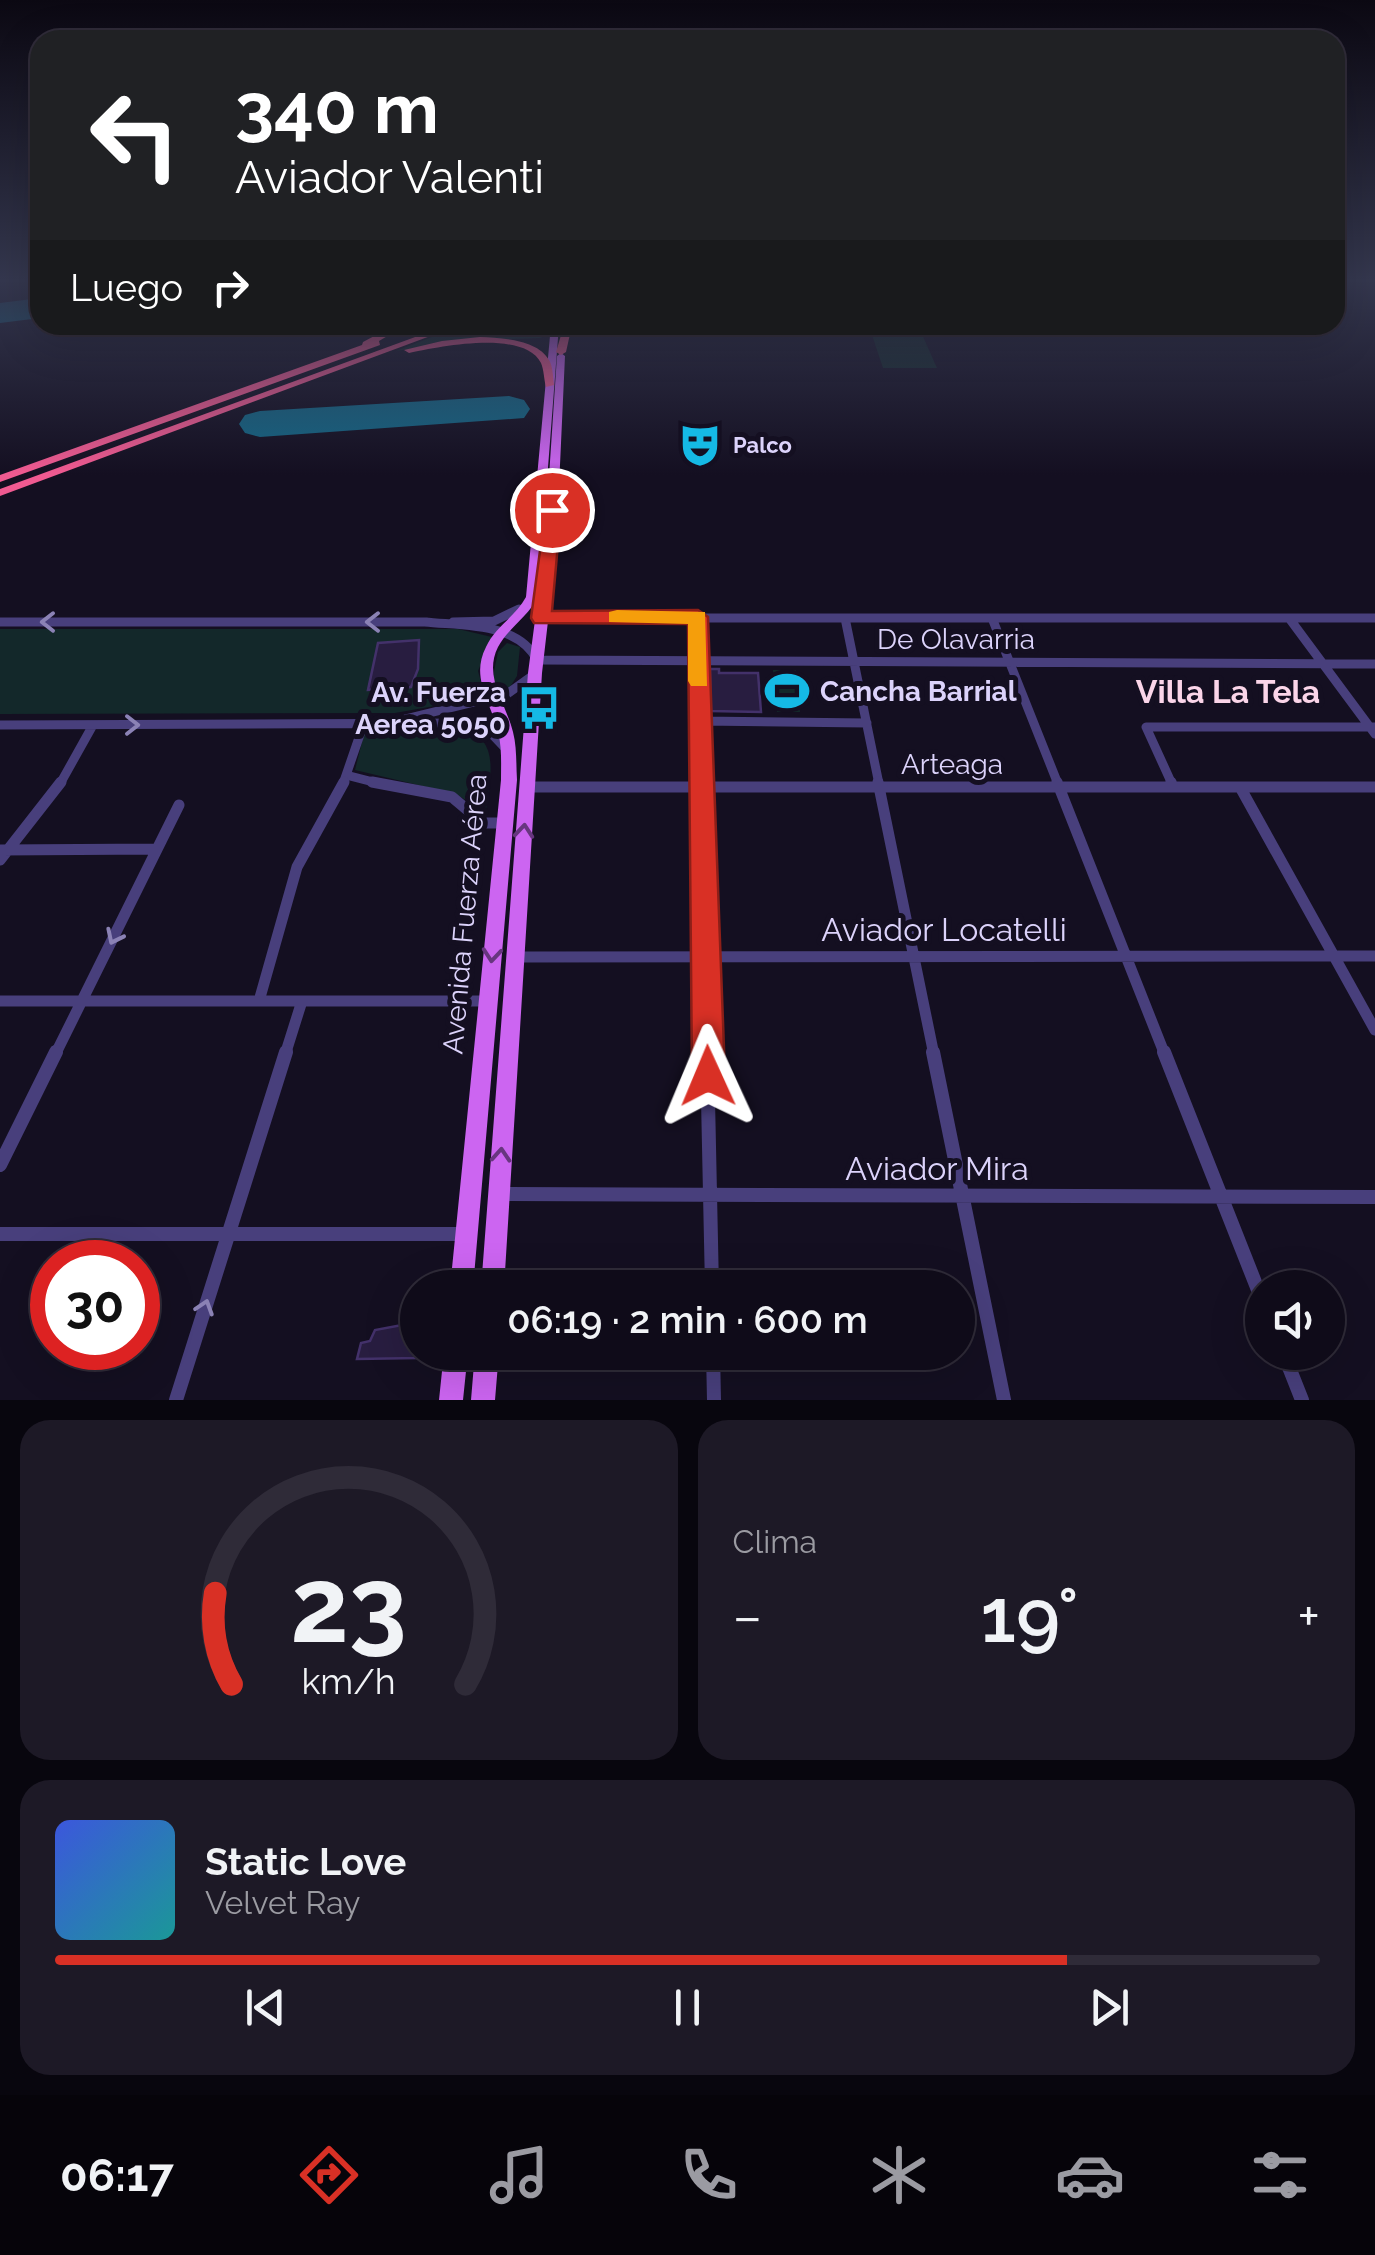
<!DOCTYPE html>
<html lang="es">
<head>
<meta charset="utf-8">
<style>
  body { margin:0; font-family:Raleway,sans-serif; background:#1d1926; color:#f1f3f6; height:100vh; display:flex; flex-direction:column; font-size:38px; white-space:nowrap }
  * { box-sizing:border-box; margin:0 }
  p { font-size:32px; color:#9b9ba2 }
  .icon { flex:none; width:55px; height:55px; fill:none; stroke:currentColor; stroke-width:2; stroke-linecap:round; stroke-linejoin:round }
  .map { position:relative; height:1400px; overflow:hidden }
  .sheet { display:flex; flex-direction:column; gap:20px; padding:20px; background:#08060e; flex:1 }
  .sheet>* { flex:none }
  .banner { position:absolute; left:30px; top:30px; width:1315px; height:305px; border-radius:30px; box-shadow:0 10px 40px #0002,0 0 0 2px #2f2b38; background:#202124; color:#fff; overflow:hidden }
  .tools { position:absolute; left:1245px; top:1270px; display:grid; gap:20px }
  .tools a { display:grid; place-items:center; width:100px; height:100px; border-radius:50%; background:#0f0b19; box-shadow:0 10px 40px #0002,0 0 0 2px #2f2b38; font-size:50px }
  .speed { position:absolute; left:30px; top:1240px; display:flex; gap:20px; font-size:50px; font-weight:700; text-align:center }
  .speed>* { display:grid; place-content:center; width:130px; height:130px; border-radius:50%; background:#0f0b19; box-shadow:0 10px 40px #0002,0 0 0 2px #2f2b38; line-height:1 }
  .speed .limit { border:15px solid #d22; background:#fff; color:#111 }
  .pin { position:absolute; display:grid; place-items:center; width:85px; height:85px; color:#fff; margin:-42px; border:5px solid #fff; border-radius:50%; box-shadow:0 2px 10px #0007 }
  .me { position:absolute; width:110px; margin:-55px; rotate:359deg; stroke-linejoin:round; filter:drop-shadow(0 0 8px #0008) }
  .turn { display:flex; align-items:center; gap:35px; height:210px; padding:0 40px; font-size:45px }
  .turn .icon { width:130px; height:130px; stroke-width:2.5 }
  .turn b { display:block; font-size:70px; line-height:85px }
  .then { display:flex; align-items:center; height:95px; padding:0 40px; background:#0003; gap:20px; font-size:38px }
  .big { font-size:75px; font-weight:600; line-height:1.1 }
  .sheet .widget { flex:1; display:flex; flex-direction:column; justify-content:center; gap:15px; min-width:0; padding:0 35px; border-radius:30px; background:#1d1926 }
  .sheet .dial { align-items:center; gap:0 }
  .dial svg { height:260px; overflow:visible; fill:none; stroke:#2f2b38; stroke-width:7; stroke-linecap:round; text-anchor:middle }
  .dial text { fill:#f1f3f6; stroke:none }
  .song { display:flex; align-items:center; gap:30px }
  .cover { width:120px; height:120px; border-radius:15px; background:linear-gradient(135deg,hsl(230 70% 55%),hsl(180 70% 35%)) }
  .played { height:10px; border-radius:5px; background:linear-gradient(90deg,#d93025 80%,#2f2b38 80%) }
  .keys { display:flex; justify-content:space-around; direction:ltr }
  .heat { display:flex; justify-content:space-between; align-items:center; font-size:55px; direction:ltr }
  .sheet .tiles { flex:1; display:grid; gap:20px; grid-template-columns:1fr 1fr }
  .widget:last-child { grid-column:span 2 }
  .trip { position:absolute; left:400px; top:1270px; width:575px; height:100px; border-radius:50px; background:#0f0b19; box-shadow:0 10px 40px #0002,0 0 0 2px #2f2b38; font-weight:600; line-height:100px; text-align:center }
  .menu { display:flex; height:160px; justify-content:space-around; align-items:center; background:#06040a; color:#9b9ba2 }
  .menu .icon { width:70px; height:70px }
  .menu .on { color:#d93025 }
  .menu b { font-size:45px; color:#f1f3f6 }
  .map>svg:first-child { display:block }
  .green { fill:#13282a }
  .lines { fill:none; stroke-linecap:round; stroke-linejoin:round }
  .runway { fill:#146483; fill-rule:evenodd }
  .building { fill:#281d40; stroke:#43316a; stroke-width:2.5 }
  .minor-far2 { stroke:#483f7c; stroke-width:9 }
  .minor-far1 { stroke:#483f7c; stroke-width:11 }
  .minor { stroke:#483f7c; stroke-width:14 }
  .primary { fill:#cc65f1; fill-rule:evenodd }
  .motorway { fill:#f05a91; fill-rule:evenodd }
  .oneway { stroke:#8b82b5 }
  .oneway2 { stroke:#67367f }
  .route { fill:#d93025; stroke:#8d1f18; stroke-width:2.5 }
  .slow { fill:#f59e0b }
  .labels { text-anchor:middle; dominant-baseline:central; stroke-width:10; stroke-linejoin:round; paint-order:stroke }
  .far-poi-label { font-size:22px; font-weight:bold; fill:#dcd3fb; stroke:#140f21; text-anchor:start }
  .street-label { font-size:28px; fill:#dcd3fb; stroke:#140f21 }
  .poi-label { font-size:28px; font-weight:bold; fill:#dcd3fb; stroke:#140f21; text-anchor:start }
  .quarter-label { font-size:32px; font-weight:bold; fill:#fbd5e9; stroke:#140f21 }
  .near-street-label { font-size:32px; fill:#dcd3fb; stroke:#140f21 }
</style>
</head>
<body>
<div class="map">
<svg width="1375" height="1400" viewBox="0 0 1375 1400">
  <rect width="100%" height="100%" fill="#140f21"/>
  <!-- green -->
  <path class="green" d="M463,325C497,325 513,336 549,327L547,335L540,338L461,341L396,351Z
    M871,332H921L937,368H883Z
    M0,629H458L492,637L478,671L485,697L395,713L0,714Z
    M507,643L520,647L517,676L510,687L499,690L492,681L498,652Z
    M773,670H796L800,712H777Z
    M465,731C503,740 488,784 486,813L456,794L355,770L364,734Z"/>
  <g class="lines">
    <!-- runway -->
    <path class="runway" d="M40,298V318L0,323V303Z
      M509,396L524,400L530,409L524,418L260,437L245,433L239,424L245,415L260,411Z"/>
  </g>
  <!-- building -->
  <path class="building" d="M419,640L418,669L411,687L368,690L378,643Z
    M710,669H719V673H758L761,712L711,711Z
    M402,1325L418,1326V1358L357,1359L361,1343L370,1341L375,1330Z"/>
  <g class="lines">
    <!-- minor-far2 -->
    <path class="minor-far2" d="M698,617L701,784
      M541,618H1375
      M845,618L879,784
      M992,618L1058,784
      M1289,618L1375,734
      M0,622H427
      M425,622C462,626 518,622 537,660L1375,664
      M453,622L494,621L519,609
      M405,719L507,694L535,674
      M701,721L867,723
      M0,725L466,723L487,729L504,747
      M346,775L381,784
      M60,784L93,725
      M343,784L364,723
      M1172,784L1146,727H1375"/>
    <!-- minor-far1 -->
    <path class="minor-far1" d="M372,782L452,797L483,823H504
      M701,782L707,1055
      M878,782L934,1055
      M1057,782L1165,1055
      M1171,782L1173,787
      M528,787H1375
      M1240,787L1375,1030
      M0,850L157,849
      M0,860L61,782
      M517,957L1375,956
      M0,1001H487
      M259,1001L297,867L344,782
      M55,1055L179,805
      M285,1055L302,1001"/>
    <!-- minor -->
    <path class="minor" d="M707,1052L712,1288
      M933,1052L1004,1400
      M1164,1052L1262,1300
      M0,1165L56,1052
      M499,1194L1375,1197
      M0,1234H463
      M713,1352L714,1400
      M1283,1352L1302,1400
      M176,1400L286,1052"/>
    <!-- primary -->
    <path class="primary" d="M551,325H559L538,597C528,617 508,628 498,647C483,677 506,703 513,732C517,747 516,764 517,780L473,1288H450L501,780C501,764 502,747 498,732C491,702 470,678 486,647C495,627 516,616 526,597Z
      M561,353L565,356L556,552L542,673L504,1288H481L528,673L544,552L557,356Z
      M444,1352H468L463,1400H439Z
      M475,1352H499L495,1400H471Z"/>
    <!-- motorway -->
    <path class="motorway" d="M395,325H406L379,341L380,345L0,482V475L362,345L363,342Z
      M448,325H460L0,496V489Z
      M490,325C499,325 506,327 515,328C526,330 538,325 549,325L519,335Z
      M564,325H572L566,352L561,355L556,352Z
      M480,337C501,338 537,339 549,360C553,366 553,378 554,385L546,387C544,380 544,370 541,363C524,329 438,347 409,353L404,350L442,341Z"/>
  </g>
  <!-- one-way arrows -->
  <defs><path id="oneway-chevron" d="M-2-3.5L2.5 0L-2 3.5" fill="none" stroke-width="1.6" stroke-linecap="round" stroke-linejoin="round" transform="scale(2.5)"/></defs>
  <g class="oneway">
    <use href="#oneway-chevron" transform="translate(48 622) rotate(-180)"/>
    <use href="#oneway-chevron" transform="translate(373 622) rotate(-180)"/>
    <use href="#oneway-chevron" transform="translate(132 725)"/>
    <use href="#oneway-chevron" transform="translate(114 937) rotate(116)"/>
    <use href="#oneway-chevron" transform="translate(205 1307) rotate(-72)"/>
  </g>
  <g class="oneway2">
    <use href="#oneway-chevron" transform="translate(524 831) rotate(-85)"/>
    <use href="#oneway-chevron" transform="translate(492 955) rotate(95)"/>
    <use href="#oneway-chevron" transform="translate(501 1155) rotate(-86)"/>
  </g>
  <!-- sky -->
  <linearGradient id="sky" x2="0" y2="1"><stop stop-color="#0b0812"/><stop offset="0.59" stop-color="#34374e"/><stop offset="1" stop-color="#34374e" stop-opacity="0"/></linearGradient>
  <rect width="1375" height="475" fill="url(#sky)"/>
  <!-- route -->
  <path class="route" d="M546,506L561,510L552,611L698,610L708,617L725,1076L720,1087L708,1092L697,1087L692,1076L688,624L534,623L531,618Z"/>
  <!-- slow -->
  <path class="slow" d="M617,610L705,612L707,686H691L688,681V624L609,622V612Z"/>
  <!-- icons -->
  <defs>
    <g id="theatre-bare" transform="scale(3.45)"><path d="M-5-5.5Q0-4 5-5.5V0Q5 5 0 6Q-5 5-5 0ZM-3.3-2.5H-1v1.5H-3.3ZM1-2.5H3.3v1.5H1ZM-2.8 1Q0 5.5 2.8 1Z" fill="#15b9e5" stroke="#140f21" stroke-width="2.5" paint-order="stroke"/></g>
    <g id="stadium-bare" transform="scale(3.45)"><path d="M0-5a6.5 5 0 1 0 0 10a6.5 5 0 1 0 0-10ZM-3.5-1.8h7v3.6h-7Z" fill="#15b9e5" stroke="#140f21" stroke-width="2.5" paint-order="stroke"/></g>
    <g id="bus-bare" transform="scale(3.45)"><path d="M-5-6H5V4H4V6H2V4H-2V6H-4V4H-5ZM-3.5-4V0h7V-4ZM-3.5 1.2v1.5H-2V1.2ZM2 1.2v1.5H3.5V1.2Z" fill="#15b9e5" stroke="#140f21" stroke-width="2.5" paint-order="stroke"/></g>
  </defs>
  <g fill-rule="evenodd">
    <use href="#theatre-bare" x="700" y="445"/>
    <use href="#stadium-bare" x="787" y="691"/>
    <use href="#bus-bare" x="539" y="708"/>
  </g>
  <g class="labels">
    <!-- far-poi labels -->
    <g class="far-poi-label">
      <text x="733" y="445">Palco</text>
    </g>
    <!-- street labels -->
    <g class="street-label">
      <text x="956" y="639">De Olavarria</text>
      <text x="952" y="764">Arteaga</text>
      <text transform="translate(465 914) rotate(-85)">Avenida Fuerza Aérea</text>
    </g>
    <!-- poi labels -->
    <g class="poi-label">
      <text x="820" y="691">Cancha Barrial</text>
      <text x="506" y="692" text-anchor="end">Av. Fuerza<tspan x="506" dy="32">Aerea 5050</tspan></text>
    </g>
    <!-- quarter labels -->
    <g class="quarter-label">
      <text x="1228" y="691">Villa La Tela</text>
    </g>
    <!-- near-street labels -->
    <g class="near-street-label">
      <text x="944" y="929">Aviador Locatelli</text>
      <text x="937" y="1168">Aviador Mira</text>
    </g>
  </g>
</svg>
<div class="tools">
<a><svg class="icon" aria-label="sound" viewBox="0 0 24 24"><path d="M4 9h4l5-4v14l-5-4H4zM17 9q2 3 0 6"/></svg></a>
</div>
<div class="speed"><div class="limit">30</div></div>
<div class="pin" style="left:552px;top:510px;background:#d93025"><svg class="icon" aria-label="arrive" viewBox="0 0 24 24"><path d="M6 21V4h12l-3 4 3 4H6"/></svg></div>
<svg class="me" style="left:708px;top:1076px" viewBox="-20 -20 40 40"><path d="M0-17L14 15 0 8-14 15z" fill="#d93025" stroke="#fff" stroke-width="4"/></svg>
<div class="trip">06:19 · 2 min · 600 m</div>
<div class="banner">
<div class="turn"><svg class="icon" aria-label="left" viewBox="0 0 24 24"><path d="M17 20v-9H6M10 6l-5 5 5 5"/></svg><div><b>340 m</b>Aviador Valenti</div></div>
<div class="then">Luego<svg class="icon" aria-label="right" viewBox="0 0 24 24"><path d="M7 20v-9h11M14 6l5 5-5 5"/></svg></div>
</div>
</div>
<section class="sheet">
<div class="tiles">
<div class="widget dial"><svg viewBox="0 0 100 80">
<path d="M14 69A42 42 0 1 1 86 69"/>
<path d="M14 69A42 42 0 0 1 9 41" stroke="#d93025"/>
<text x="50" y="56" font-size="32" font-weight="700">23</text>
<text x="50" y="72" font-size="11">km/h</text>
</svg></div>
<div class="widget"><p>Clima</p>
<div class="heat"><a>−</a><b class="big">19°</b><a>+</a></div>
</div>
<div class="widget">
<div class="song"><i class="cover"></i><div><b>Static Love</b><p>Velvet Ray</p></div></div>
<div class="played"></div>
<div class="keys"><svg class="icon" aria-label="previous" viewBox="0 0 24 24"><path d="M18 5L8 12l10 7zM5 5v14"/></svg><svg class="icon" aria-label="pause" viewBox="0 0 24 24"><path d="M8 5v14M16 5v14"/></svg><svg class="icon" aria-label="next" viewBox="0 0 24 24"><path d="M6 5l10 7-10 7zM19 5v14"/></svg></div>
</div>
</div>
</section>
<nav class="menu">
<b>06:17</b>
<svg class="icon on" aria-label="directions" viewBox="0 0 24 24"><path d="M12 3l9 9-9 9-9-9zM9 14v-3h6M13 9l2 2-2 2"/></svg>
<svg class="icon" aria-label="music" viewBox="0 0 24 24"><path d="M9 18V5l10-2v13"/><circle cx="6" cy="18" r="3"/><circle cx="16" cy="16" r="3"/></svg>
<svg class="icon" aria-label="phone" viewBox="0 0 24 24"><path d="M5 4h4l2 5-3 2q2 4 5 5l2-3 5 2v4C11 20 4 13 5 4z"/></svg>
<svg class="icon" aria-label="climate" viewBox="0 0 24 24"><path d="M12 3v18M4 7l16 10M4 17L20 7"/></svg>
<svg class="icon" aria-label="car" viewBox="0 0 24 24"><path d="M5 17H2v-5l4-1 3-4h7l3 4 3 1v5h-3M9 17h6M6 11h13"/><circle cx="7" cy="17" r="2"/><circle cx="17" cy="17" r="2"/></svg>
<svg class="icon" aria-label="filters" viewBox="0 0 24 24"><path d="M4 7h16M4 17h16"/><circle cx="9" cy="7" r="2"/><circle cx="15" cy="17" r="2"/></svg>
</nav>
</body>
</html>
